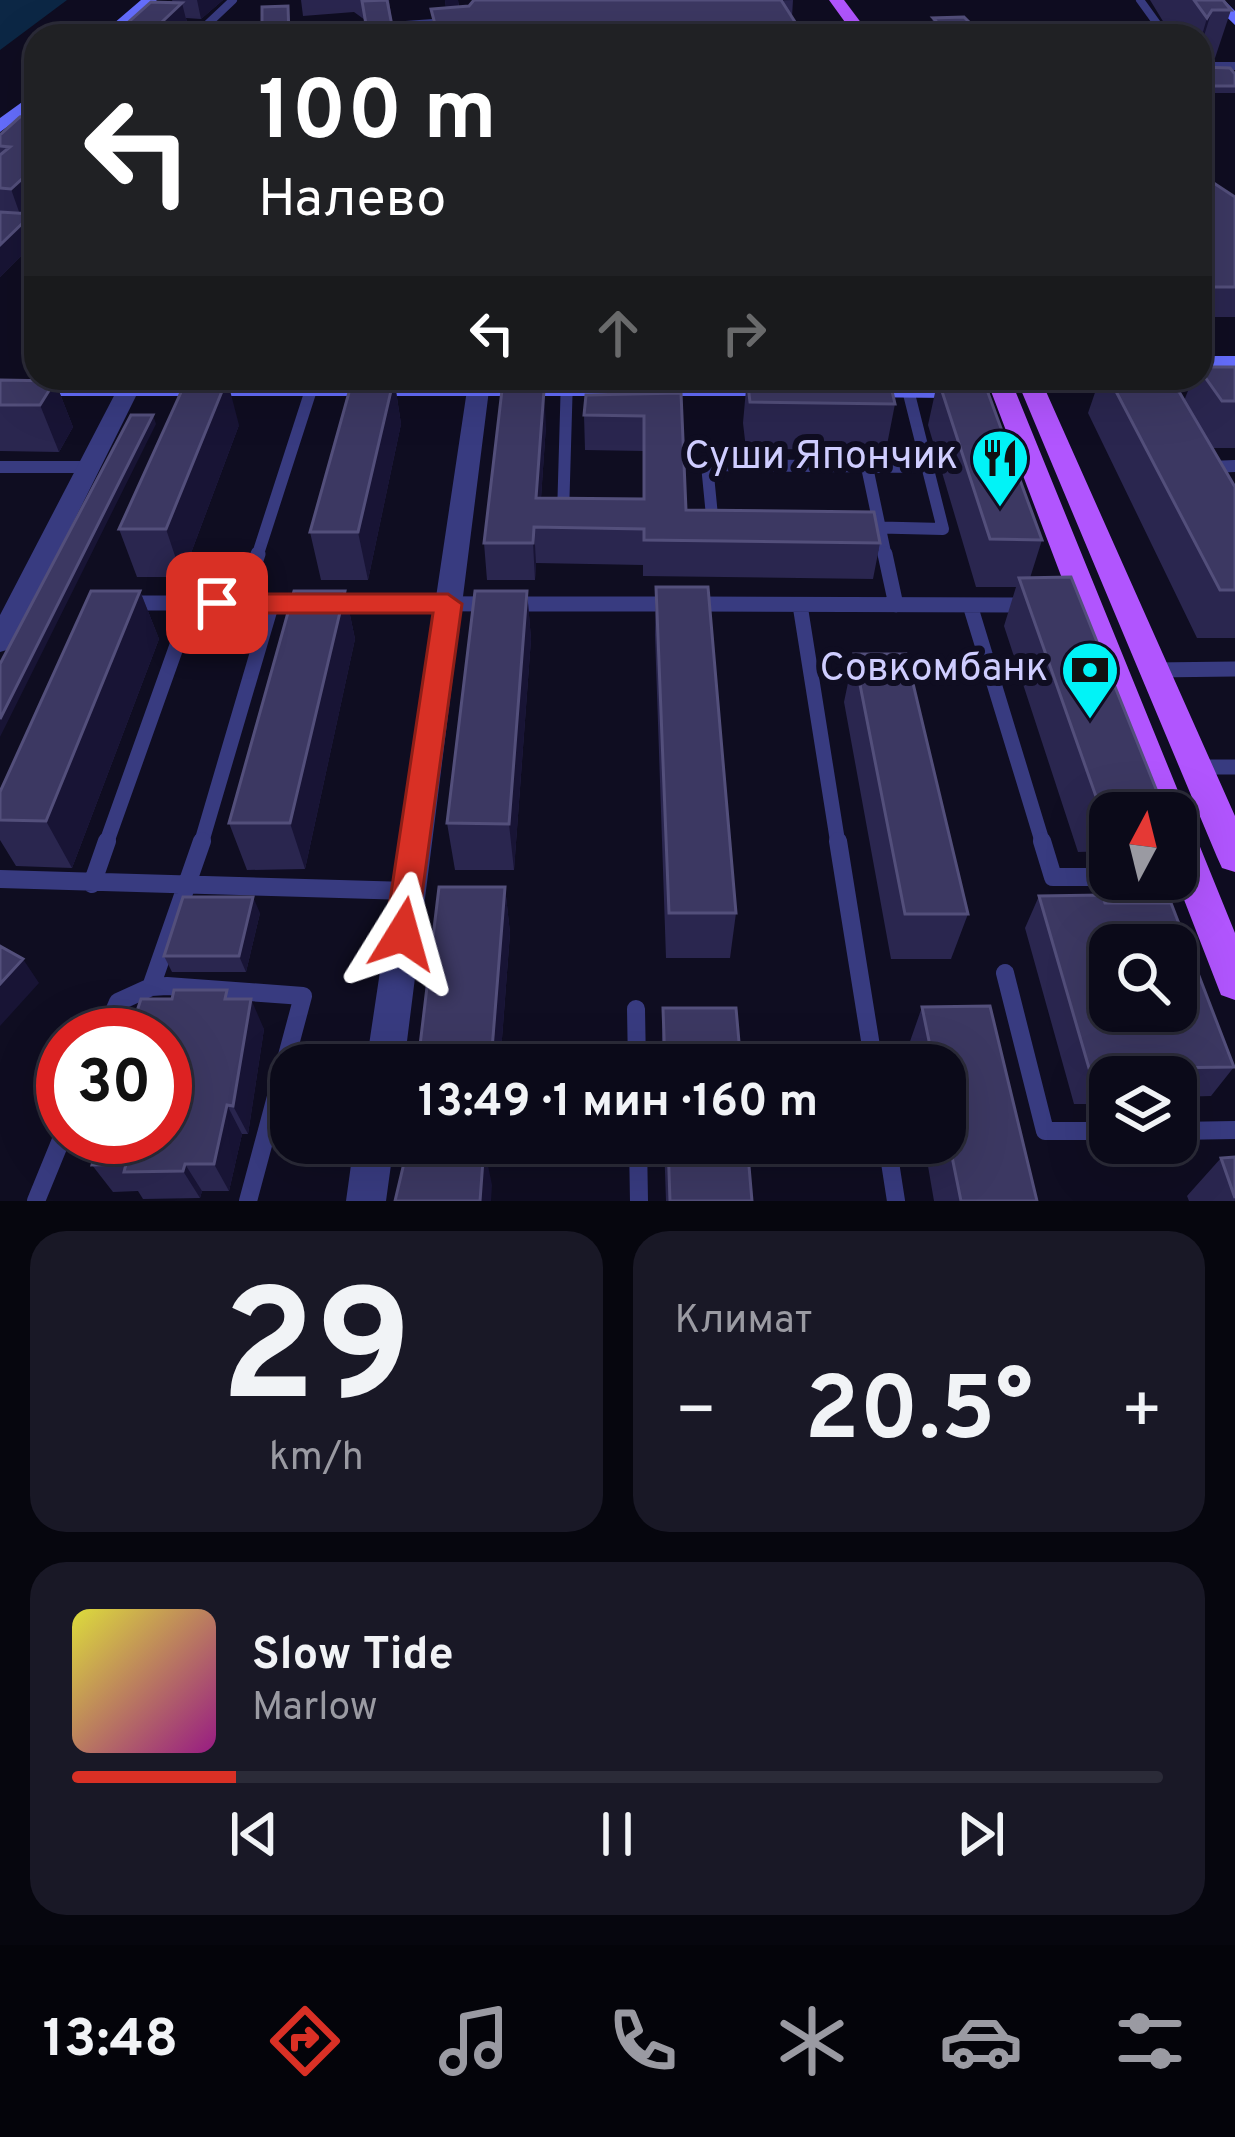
<!DOCTYPE html>
<html lang="ru">
<head>
<meta charset="utf-8">
<style>
  body { margin:0; font-family:Overpass,sans-serif; background:#191826; color:#f1f3f6; height:100vh; display:flex; flex-direction:column; font-size:45px; white-space:nowrap }
  * { box-sizing:border-box; margin:0 }
  p { font-size:39px; color:#9a9aa2 }
  .icon { flex:none; width:66px; height:66px; fill:none; stroke:currentColor; stroke-width:2; stroke-linecap:round; stroke-linejoin:round }
  .map { position:relative; height:1201px; overflow:hidden }
  .side { display:flex; flex-direction:column; gap:30px; padding:30px; background:#06060e; flex:1 }
  .side>* { flex:none }
  .hud { position:absolute; left:24px; top:24px; width:1188px; height:366px; border-radius:36px; box-shadow:0 12px 48px #0002,0 0 0 3px #2b2b38; background:#202124; color:#fff; overflow:hidden }
  .needle { width:78px; rotate:7deg }
  .tools { position:absolute; left:1089px; top:792px; display:grid; gap:24px }
  .tools a { display:grid; place-items:center; width:108px; height:108px; border-radius:24px; background:#0b0a19; box-shadow:0 12px 48px #0002,0 0 0 3px #2b2b38; font-size:60px }
  .speed { position:absolute; left:36px; top:1008px; display:flex; gap:24px; font-size:60px; font-weight:700; text-align:center }
  .speed>* { display:grid; place-content:center; width:156px; height:156px; border-radius:50%; background:#0b0a19; box-shadow:0 12px 48px #0002,0 0 0 3px #2b2b38; line-height:1 }
  .speed .limit { border:18px solid #d22; background:#fff; color:#111 }
  .pin { position:absolute; display:grid; place-items:center; width:102px; height:102px; color:#fff; margin:-51px; border-radius:24px; box-shadow:0 6px 18px #0006 }
  .me { position:absolute; width:132px; margin:-66px; rotate:8deg; stroke-linejoin:round; filter:drop-shadow(0 0 9px #0008) }
  .turn { display:flex; align-items:center; gap:42px; height:252px; padding:0 36px; font-size:54px }
  .turn .icon { width:156px; height:156px; stroke-width:2.5 }
  .turn b { display:block; font-size:84px; line-height:102px }
  .lanes { display:flex; align-items:center; height:114px; padding:0 36px; background:#0003; justify-content:center; gap:60px; direction:ltr }
  .lanes .off { opacity:.35 }
  .big { font-size:90px; font-weight:700; line-height:1.1 }
  .side .widget { flex:1; display:flex; flex-direction:column; justify-content:center; gap:18px; min-width:0; padding:0 42px; border-radius:36px; background:#191826 }
  .side .dial { align-items:center; gap:0 }
  .dial b { font-size:156px; line-height:1 }
  .song { display:flex; align-items:center; gap:36px }
  .cover { width:144px; height:144px; border-radius:18px; background:linear-gradient(135deg,hsl(60 70% 55%),hsl(310 70% 35%)) }
  .played { height:12px; border-radius:6px; background:linear-gradient(90deg,#d93025 15%,#2b2b38 15%) }
  .keys { display:flex; justify-content:space-around; direction:ltr }
  .heat { display:flex; justify-content:space-between; align-items:center; font-size:66px; direction:ltr }
  .side .tiles { flex:1; display:grid; gap:30px; grid-template-columns:1fr 1fr }
  .widget:last-child { grid-column:span 2 }
  .trip { position:absolute; left:270px; top:1044px; width:696px; height:120px; border-radius:36px; background:#0b0a19; box-shadow:0 12px 48px #0002,0 0 0 3px #2b2b38; font-weight:700; line-height:120px; text-align:center }
  .dock { display:flex; height:192px; justify-content:space-around; align-items:center; background:#04040a; color:#9a9aa2 }
  .dock .icon { width:84px; height:84px }
  .dock .on { color:#d93025 }
  .dock b { font-size:54px; color:#f1f3f6 }
  .map>svg:first-child { display:block }
  .water { fill:#0c2745 }
  .lines { fill:none; stroke-linecap:round; stroke-linejoin:round }
  .lane-far3 { stroke:#383b80; stroke-width:8 }
  .lane-far2 { stroke:#383b80; stroke-width:12 }
  .lane-far1 { stroke:#383b80; stroke-width:15 }
  .lane { stroke:#383b80; stroke-width:18 }
  .street { fill:#383b80; fill-rule:evenodd }
  .secondary { fill:#656efe; fill-rule:evenodd }
  .primary { fill:#b155fe; fill-rule:evenodd }
  .wall { fill:#2a264f }
  .shaded-wall { fill:#181435 }
  .building { fill:#3c3862; stroke:#534f7b; stroke-width:3; fill-rule:evenodd }
  .route { fill:#d93025; stroke:#8d1f18; stroke-width:3 }
  .labels { text-anchor:middle; dominant-baseline:central; stroke-width:12; stroke-linejoin:round; paint-order:stroke }
  .poi-label { font-size:39px; fill:#cfcdff; stroke:#0f0d21; text-anchor:end }
</style>
</head>
<body>
<div class="map">
<svg width="1235" height="1201" viewBox="0 0 1235 1201">
  <rect width="100%" height="100%" fill="#0f0d21"/>
  <!-- water -->
  <path class="water" d="M0,0H67L0,50Z"/>
  <g class="lines">
    <!-- lane-far3 -->
    <path class="lane-far3" d="M1140,0L1166,36
      M201,30L281,34L447,22
      M197,34L233,0
      M1200,66H1235"/>
    <!-- lane-far2 -->
    <path class="lane-far2" d="M0,467H89
      M867,467L886,557
      M1210,467L1235,466
      M563,515L567,378
      M713,526L707,465L927,467
      M861,527L943,529L908,390
      M257,557L311,390"/>
    <!-- lane-far1 -->
    <path class="lane-far1" d="M885,554L896,605
      M126,603H308
      M242,603L258,554
      M330,603L488,604
      M510,604H674
      M696,604L1028,605
      M800,605L838,844
      M970,605L1043,844
      M1154,670L1235,669
      M1198,767H1235
      M106,844L192,603
      M201,844L272,603"/>
    <!-- lane -->
    <path class="lane" d="M838,841L874,1065
      M1042,841L1053,877H1110
      M0,879L408,891
      M92,884L107,841
      M1005,973L1045,1131H1110
      M151,987L202,841
      M636,1009L637,1065
      M104,1035L118,1002L151,987L167,986L303,996L248,1201
      M1176,1131L1235,1130
      M638,1143L639,1201
      M887,1143L896,1201
      M36,1201L63,1135"/>
    <!-- street -->
    <path class="street" d="M128,383L139,390L14,642L10,649L0,652V615L117,390Z
      M478,383L489,390L404,1065H366L467,390Z
      M354,1143H394L386,1201H346Z"/>
    <!-- secondary -->
    <path class="secondary" d="M141,0H157L116,36H99Z
      M1209,0H1224L1235,11V25Z
      M36,92V106L0,132V118Z
      M1200,356H1235V370H1200Z
      M976,378H1023L1020,383L949,398L850,397L838,390L850,383L949,384Z
      M0,382H784L796,389L784,396H0Z"/>
    <!-- primary -->
    <path class="primary" d="M829,0H844L871,36H855Z
      M986,378H1010L1187,813L1183,820L1194,832L1235,933V1000L1221,995L1176,879V813H1151Z
      M1016,378H1040L1235,816V872L1222,868L1217,857Z"/>
  </g>
  <!-- wall -->
  <path class="wall" d="M172,0H223L201,19L186,18L190,35L188,36H113L173,3Z
    M301,0H389L394,36H367L365,20L354,12L303,16Z
    M445,0H458L459,7L793,0L792,17L804,36H435L431,9L446,8Z
    M1150,0H1223L1231,10L1215,58H1200V36H1172Z
    M933,18L983,36H930Z
    M1200,67L1235,74V93H1211L1200,78Z
    M36,103V214L33,217L36,226V241L0,277V135L30,115Z
    M1200,174L1235,197V317H1200Z
    M1200,367H1235V448H1212L1235,487V638H1197L1088,413L1100,378H1171L1184,401L1193,378H1200Z
    M394,378L401,424L368,580H321L310,532Z
    M747,378L895,404L886,450L746,449L743,423Z
    M938,379L1042,540L1030,578L1162,804L1158,813H1110V851L1078,852L1004,626L1016,587H976L928,425Z
    M0,380L55,381L73,427L59,452L0,451Z
    M681,393L686,510L880,543L873,579L643,576V565L536,563L535,580H487L484,543L546,425L541,498L643,499L644,451L585,450L584,415Z
    M239,425L182,577H137L119,529Z
    M656,587L736,913L730,958H666L655,635Z
    M140,591L159,639L72,868L16,866L0,840V792Z
    M345,591L355,639L305,869L247,870L229,823Z
    M527,591L531,639L514,870H455L447,823Z
    M854,654L968,914L951,959H891L844,702Z
    M505,887L510,933L500,1065H419L418,1062Z
    M1039,896L1105,903L1234,1067L1211,1096L1176,1097V1077H1110V1104H1074L1025,928Z
    M260,913L246,972H172L164,956Z
    M231,999L264,1029L248,1134H242L229,1191H202L200,1198L143,1199L138,1191L113,1192L92,1165Z
    M922,1007L1037,1201H934L924,1143H945V1065H910L907,1050Z
    M663,1008L741,1065H661Z
    M664,1143H747L752,1201H666Z
    M1235,1157V1201H1189L1187,1196L1221,1158Z"/>
  <!-- shaded-wall -->
  <path class="shaded-wall" d="M197,0H223L201,19Z
    M445,0H458L459,13L447,14Z
    M182,3L190,35L188,36H147Z
    M1212,10L1200,49V42L1207,18Z
    M36,166V214L33,217L36,226V241L0,277V245L23,223L11,189Z
    M394,378L401,424L368,580L358,532Z
    M227,379L239,425L182,577L166,529Z
    M55,381L73,427L59,452L40,405Z
    M544,390L546,425L539,527L536,498Z
    M153,415L156,424L0,737V719Z
    M534,527L536,563L535,580L533,543Z
    M140,591L159,639L72,868L46,821Z
    M345,591L355,639L305,869L290,823Z
    M527,591L531,639L514,870L509,824Z
    M505,887L510,933L500,1065H492Z
    M253,897L260,913L246,972L239,956Z
    M23,959L39,983L0,1026V984Z
    M251,999L264,1029L248,1134L233,1106Z
    M227,1105L242,1134L229,1191L214,1164Z
    M484,1146L492,1185L491,1201H480Z
    M185,1164L202,1191L200,1198L183,1171Z"/>
  <!-- building -->
  <path class="building" d="M387,0L394,36H368L362,1Z
    M474,0H783H781L804,36H438L431,9L469,6Z
    M1194,0H1223L1231,10H1212L1207,18Z
    M151,2L182,3L147,36H113Z
    M288,6L289,36H262V7Z
    M964,17L983,36H950L933,18Z
    M1200,67L1230,68L1235,74V86H1213Z
    M36,103V166L11,189L0,188V155L10,147L0,146V135L20,117L30,115L32,107Z
    M1200,174L1235,197V287H1200Z
    M0,212L32,214L0,245Z
    M1200,367H1235V401H1222L1200,370Z
    M353,378H394L358,532H310Z
    M747,378H889L895,404L750,402Z
    M1109,378H1171L1235,487V590H1220Z
    M187,379H227L166,529H119Z
    M938,379H983L1042,540L990,539Z
    M0,380L55,381L40,405H0Z
    M502,390H544L536,498L644,499V416L584,415L586,395L681,393L686,510L874,512L880,543L644,540V529L534,527L533,543H484Z
    M131,415H153L0,719V664Z
    M1071,577L1162,804L1099,805L1019,578Z
    M656,587H708L736,913H669Z
    M91,591H140L46,821L0,820V792Z
    M294,591H345L290,823H229Z
    M475,591H527L509,824L447,823Z
    M854,654H906L968,914H905Z
    M439,887H505L491,1062H418Z
    M1102,895L1105,903H1171L1234,1067L1155,1068L1157,1075H1091L1039,896ZM1110,945H1176V1011H1110Z
    M183,897H253L239,956H164Z
    M0,946L23,959L0,984Z
    M174,990H227L225,999H251L233,1106L227,1105L214,1164H185L183,1171L124,1172L126,1164L92,1165L100,1137H165V1035H129L141,999H172Z
    M990,1006L1037,1201H961L945,1122V1065H934L922,1007Z
    M663,1008H736L741,1065H665Z
    M668,1143H747L752,1201H670Z
    M408,1146H484L480,1201H395Z
    M1235,1157V1198L1221,1158Z"/>
  <!-- route -->
  <path class="route" d="M217,594H448L462,604L415,946L403,950L390,946L385,934L433,613H217L203,603Z"/>
  <!-- icons -->
  <defs>
    <g id="restaurant-pin" transform="scale(3)"><path d="M0 17L-7.5 6A9.5 9.5 0 1 1 7.5 6Z" fill="#01f3f7" stroke="#0f0d21"/><path d="M-5-6h1v4h1v-4h1v4h1v-4h1v5L-1.5 .5V6h-2V.5L-5-1ZM5-6V6H3V1.5H1.5Q1.5-4 5-6Z" fill="#111"/></g>
    <g id="bank-pin" transform="scale(3)"><path d="M0 17L-7.5 6A9.5 9.5 0 1 1 7.5 6Z" fill="#01f3f7" stroke="#0f0d21"/><path d="M-6-4H6V4H-6ZM0-2.3a2.3 2.3 0 1 0 0 4.6a2.3 2.3 0 1 0 0-4.6Z" fill="#111"/></g>
  </defs>
  <g fill-rule="evenodd">
    <use href="#restaurant-pin" x="1000" y="458"/>
    <use href="#bank-pin" x="1090" y="670"/>
  </g>
  <g class="labels">
    <!-- poi labels -->
    <g class="poi-label">
      <text x="958" y="458">Суши Япончик</text>
      <text x="1048" y="670">Совкомбанк</text>
    </g>
  </g>
</svg>
<div class="tools">
<a><svg class="needle" viewBox="-14 -14 28 28"><path d="M0-13l5 13h-10z" fill="#e53935"/><path d="M0 13l5-13h-10z" fill="#9a9aa2"/></svg></a>
<a><svg class="icon" aria-label="search" viewBox="0 0 24 24"><circle cx="10" cy="10" r="6"/><path d="M15 15l6 6"/></svg></a>
<a><svg class="icon" aria-label="layers" viewBox="0 0 24 24"><path d="M12 4l9 5-9 5-9-5zM3 14l9 5 9-5"/></svg></a>
</div>
<div class="speed"><div class="limit">30</div></div>
<div class="pin" style="left:217px;top:603px;background:#d93025"><svg class="icon" aria-label="arrive" viewBox="0 0 24 24"><path d="M6 21V4h12l-3 4 3 4H6"/></svg></div>
<svg class="me" style="left:403px;top:934px" viewBox="-20 -20 40 40"><path d="M0-17L14 15 0 8-14 15z" fill="#d93025" stroke="#fff" stroke-width="4"/></svg>
<div class="trip">13:49 · 1 мин · 160 m</div>
<div class="hud">
<div class="turn"><svg class="icon" aria-label="left" viewBox="0 0 24 24"><path d="M17 20v-9H6M10 6l-5 5 5 5"/></svg><div><b>100 m</b>Налево</div></div>
<div class="lanes"><svg class="icon" aria-label="left" viewBox="0 0 24 24"><path d="M17 20v-9H6M10 6l-5 5 5 5"/></svg><svg class="icon off" aria-label="ahead" viewBox="0 0 24 24"><path d="M12 20V5M6 11l6-6 6 6"/></svg><svg class="icon off" aria-label="right" viewBox="0 0 24 24"><path d="M7 20v-9h11M14 6l5 5-5 5"/></svg></div>
</div>
</div>
<section class="side">
<div class="tiles">
<div class="widget dial"><b>29</b><p>km/h</p></div>
<div class="widget"><p>Климат</p>
<div class="heat"><a>−</a><b class="big">20.5°</b><a>+</a></div>
</div>
<div class="widget">
<div class="song"><i class="cover"></i><div><b>Slow Tide</b><p>Marlow</p></div></div>
<div class="played"></div>
<div class="keys"><svg class="icon" aria-label="previous" viewBox="0 0 24 24"><path d="M18 5L8 12l10 7zM5 5v14"/></svg><svg class="icon" aria-label="pause" viewBox="0 0 24 24"><path d="M8 5v14M16 5v14"/></svg><svg class="icon" aria-label="next" viewBox="0 0 24 24"><path d="M6 5l10 7-10 7zM19 5v14"/></svg></div>
</div>
</div>
</section>
<nav class="dock">
<b>13:48</b>
<svg class="icon on" aria-label="directions" viewBox="0 0 24 24"><path d="M12 3l9 9-9 9-9-9zM9 14v-3h6M13 9l2 2-2 2"/></svg>
<svg class="icon" aria-label="music" viewBox="0 0 24 24"><path d="M9 18V5l10-2v13"/><circle cx="6" cy="18" r="3"/><circle cx="16" cy="16" r="3"/></svg>
<svg class="icon" aria-label="phone" viewBox="0 0 24 24"><path d="M5 4h4l2 5-3 2q2 4 5 5l2-3 5 2v4C11 20 4 13 5 4z"/></svg>
<svg class="icon" aria-label="climate" viewBox="0 0 24 24"><path d="M12 3v18M4 7l16 10M4 17L20 7"/></svg>
<svg class="icon" aria-label="car" viewBox="0 0 24 24"><path d="M5 17H2v-5l4-1 3-4h7l3 4 3 1v5h-3M9 17h6M6 11h13"/><circle cx="7" cy="17" r="2"/><circle cx="17" cy="17" r="2"/></svg>
<svg class="icon" aria-label="filters" viewBox="0 0 24 24"><path d="M4 7h16M4 17h16"/><circle cx="9" cy="7" r="2"/><circle cx="15" cy="17" r="2"/></svg>
</nav>
</body>
</html>
